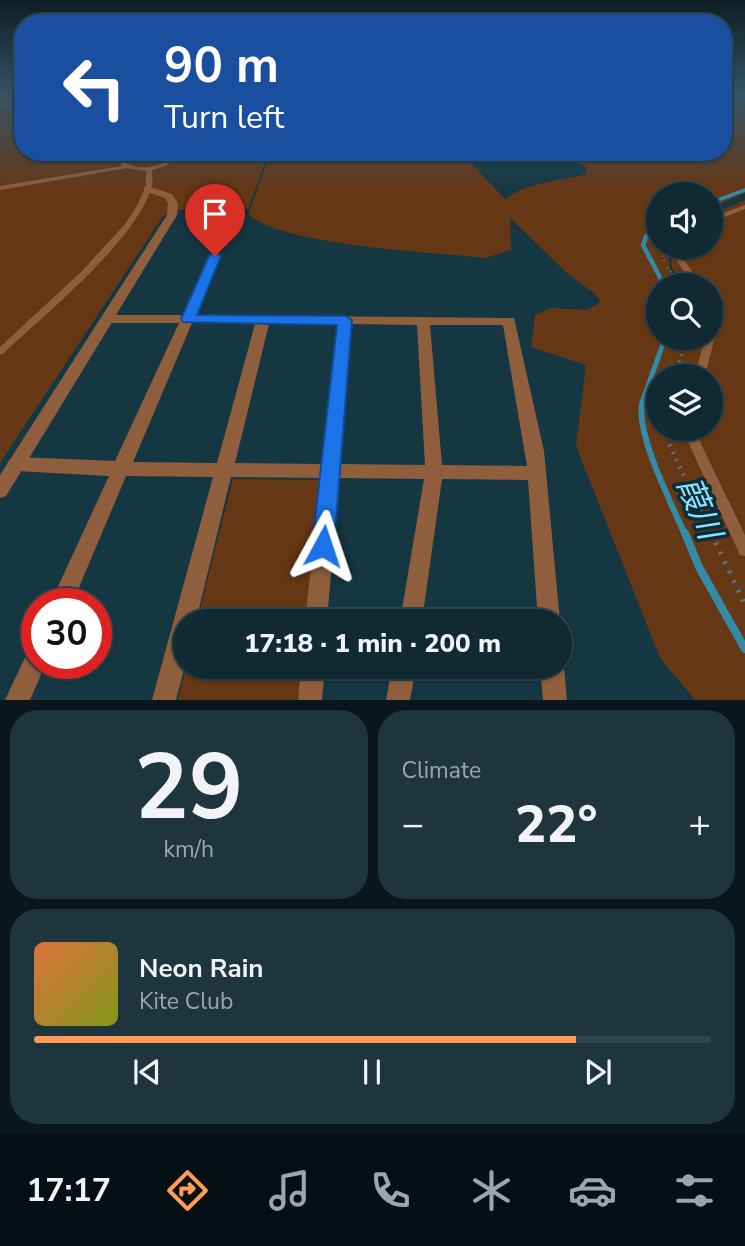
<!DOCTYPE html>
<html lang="en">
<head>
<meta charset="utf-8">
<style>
  body { margin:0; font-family:"Nunito Sans","Noto Sans JP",sans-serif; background:#1e353e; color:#f1f3f6; height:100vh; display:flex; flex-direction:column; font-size:26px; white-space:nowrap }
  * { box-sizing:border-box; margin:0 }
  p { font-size:23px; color:#9ca6ac }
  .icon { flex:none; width:38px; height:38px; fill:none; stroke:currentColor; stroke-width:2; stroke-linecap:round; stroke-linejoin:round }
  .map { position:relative; height:700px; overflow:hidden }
  .panel { display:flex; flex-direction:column; gap:10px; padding:10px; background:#09171c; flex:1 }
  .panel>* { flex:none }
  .banner { position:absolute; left:14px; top:14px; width:718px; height:147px; border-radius:28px; box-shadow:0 2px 5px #0004,0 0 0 2px #30454d; background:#1a4fa0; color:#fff; overflow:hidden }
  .buttons { position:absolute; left:646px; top:182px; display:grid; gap:14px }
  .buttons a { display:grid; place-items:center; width:77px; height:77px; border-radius:50%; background:#102932; box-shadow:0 2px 5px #0004,0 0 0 2px #30454d; font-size:35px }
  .speed { position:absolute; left:21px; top:588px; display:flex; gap:14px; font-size:35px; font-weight:700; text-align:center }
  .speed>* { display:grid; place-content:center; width:91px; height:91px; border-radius:50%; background:#102932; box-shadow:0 2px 5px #0004,0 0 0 2px #30454d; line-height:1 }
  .speed .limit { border:10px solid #d22; background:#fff; color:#111 }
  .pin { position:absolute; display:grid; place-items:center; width:60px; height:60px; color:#fff; margin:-72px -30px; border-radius:50% 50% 50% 0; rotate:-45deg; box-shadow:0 0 7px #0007 }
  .pin .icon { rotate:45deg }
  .me { position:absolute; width:77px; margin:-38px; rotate:5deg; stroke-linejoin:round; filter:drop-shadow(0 0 5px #0008) }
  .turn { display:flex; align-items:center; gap:24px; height:147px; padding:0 35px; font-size:32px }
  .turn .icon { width:91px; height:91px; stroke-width:2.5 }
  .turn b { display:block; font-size:49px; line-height:60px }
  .big { font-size:52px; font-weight:800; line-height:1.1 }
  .panel .tile { flex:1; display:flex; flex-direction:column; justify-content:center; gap:10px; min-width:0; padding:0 24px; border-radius:28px; background:#1e353e }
  .panel .dial { align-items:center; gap:0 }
  .dial b { font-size:91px; line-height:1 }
  .song { display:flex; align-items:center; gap:21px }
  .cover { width:84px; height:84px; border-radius:10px; background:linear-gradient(135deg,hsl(20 70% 55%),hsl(70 70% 35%)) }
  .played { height:7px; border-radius:4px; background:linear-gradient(90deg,#fe9c58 80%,#30454d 80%) }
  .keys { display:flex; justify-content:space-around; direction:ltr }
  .heat { display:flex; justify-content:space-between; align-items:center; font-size:38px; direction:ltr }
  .panel .tiles { flex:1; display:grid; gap:10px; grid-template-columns:1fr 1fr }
  .tile:last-child { grid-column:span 2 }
  .trip { position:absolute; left:173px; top:609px; width:399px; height:70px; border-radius:35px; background:#102932; box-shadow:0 2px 5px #0004,0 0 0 2px #30454d; font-weight:800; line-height:70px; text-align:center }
  .dock { display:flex; height:112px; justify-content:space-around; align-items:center; background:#061014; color:#9ca6ac }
  .dock .icon { width:49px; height:49px }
  .dock .selected { color:#fe9c58 }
  .dock b { font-size:32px; color:#f1f3f6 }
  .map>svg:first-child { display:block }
  .green { fill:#663714; fill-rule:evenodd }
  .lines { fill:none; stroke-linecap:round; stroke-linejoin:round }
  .stream-far5 { stroke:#328ca7; stroke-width:2.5 }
  .stream-far4 { stroke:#328ca7; stroke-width:3.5 }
  .stream-far3 { stroke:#328ca7; stroke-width:4.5 }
  .stream-far2 { stroke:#328ca7; stroke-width:5 }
  .stream-far1 { stroke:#328ca7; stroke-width:6 }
  .stream { stroke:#328ca7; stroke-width:8 }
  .path-far4 { stroke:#58747e; stroke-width:2; stroke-dasharray:1 2.5; stroke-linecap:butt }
  .path-far3 { stroke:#58747e; stroke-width:2.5; stroke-dasharray:1 3.5; stroke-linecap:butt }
  .path-far2 { stroke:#58747e; stroke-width:3.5; stroke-dasharray:2 5; stroke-linecap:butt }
  .path-far1 { stroke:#58747e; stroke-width:4.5; stroke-dasharray:2 6; stroke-linecap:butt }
  .path { stroke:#58747e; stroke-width:5; stroke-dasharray:2.5 8; stroke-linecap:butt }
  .service { fill:#8f5e3d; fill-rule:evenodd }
  .minor { fill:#8f5e3d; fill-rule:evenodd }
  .tertiary { fill:#8f5e3d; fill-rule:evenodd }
  .route { fill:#1a73e8; stroke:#114b97; stroke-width:2 }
  .labels { text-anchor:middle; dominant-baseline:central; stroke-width:7; stroke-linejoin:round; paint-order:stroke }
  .near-water-label { font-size:32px; font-style:italic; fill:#90e1fd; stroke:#0a2d37 }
</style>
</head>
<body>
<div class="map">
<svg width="745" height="700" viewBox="0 0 745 700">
  <rect width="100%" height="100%" fill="#153742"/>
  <!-- green -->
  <path class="green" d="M0,94H23V152H269L248,209H184L163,216L0,463Z
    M723,94L745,97V193L711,208L710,194H658V247H667L670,270L680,285H658V338H710V285H684L672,268L670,247H710L711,215L745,200V700H695L660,658L576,446L586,365L531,347L535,315L551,308L586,310L601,302L594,293L568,274L510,218L511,250L485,258C432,252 283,246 248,214L271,152H451L467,159L506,200C520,183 565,180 586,174V167C556,147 519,172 488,152H723ZM658,376H710V429H658Z
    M233,479L321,480L306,621H197Z
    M186,667H302L298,700H178Z"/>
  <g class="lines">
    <!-- stream-far5 -->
    <path class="stream-far5" d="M730,94L745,98"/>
    <!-- stream-far4 -->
    <path class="stream-far4" d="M710,203L745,190"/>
    <!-- stream-far3 -->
    <path class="stream-far3" d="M658,224L646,237L643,245L664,285"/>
    <!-- stream-far2 -->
    <path class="stream-far2" d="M642,403L665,338"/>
    <!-- stream-far1 -->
    <path class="stream-far1" d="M643,401C633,430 673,506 685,535"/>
    <!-- stream -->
    <path class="stream" d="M685,533L699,567L745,649"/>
    <!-- path-far4 -->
    <path class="path-far4" d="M737,94L745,96"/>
    <!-- path-far3 -->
    <path class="path-far3" d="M660,247L664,261
      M668,267L678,285"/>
    <!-- path-far2 -->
    <path class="path-far2" d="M675,376L686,338"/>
    <!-- path-far1 -->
    <path class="path-far1" d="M666,429L670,446L712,535"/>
    <!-- path -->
    <path class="path" d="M711,533L745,605"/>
    <!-- service -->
    <path class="service" d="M23,101V103L0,106V104Z
      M132,152H140L128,158L125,162C140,172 158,167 172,158L168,152H174L178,158L165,166L152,170C152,175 153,181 152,186C138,239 44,315 3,354L0,355V347L82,271L125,224L138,204L146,185V171L127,168L0,190V186L122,166L120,161L124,156Z
      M745,205V209L710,223V218Z
      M673,247H681V255L701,285H693L673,255Z
      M710,306L714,309L719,321L705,376H695L705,338H710Z
      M686,429H697L701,444L745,535V556L740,555L689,444Z"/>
    <!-- minor -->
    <path class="minor" d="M147,186L172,194L178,203L177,215L116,315H182L209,256L215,253L221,256L195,315L514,318L544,451L560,621H538L528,480L442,479L422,621H400L424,479L339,478L327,621H305L321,478L231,477L196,621H186V662L176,700H152L213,477L126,476L72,604H50L109,476L16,471L10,469L7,464L10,459L16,457L115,461L179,323H107L100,319L167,215L168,203L165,198L144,191V187ZM192,323L255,324L217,463L133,462ZM269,324H338L322,464L235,463ZM351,324L417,325L425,465L340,464ZM430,325H503L527,466L442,465Z
      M37,645V663H46L30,700H5L29,649Z
      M560,659L564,667L567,700H543L540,667H560Z
      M301,667H325L322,700H298Z
      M392,667H416L410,700H386Z"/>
    <!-- tertiary -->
    <path class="tertiary" d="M107,315L114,319L6,496L0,498V475L100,319Z"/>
  </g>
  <!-- sky -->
  <linearGradient id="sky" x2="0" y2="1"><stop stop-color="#0c1e24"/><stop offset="0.49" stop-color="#355365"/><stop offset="1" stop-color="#355365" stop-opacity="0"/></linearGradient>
  <rect width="745" height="192" fill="url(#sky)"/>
  <!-- route -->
  <path class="route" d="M215,252L221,256L197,315L345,316L352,320L334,546L331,553L323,556L315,553L312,546L337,325L183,322L181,319L209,256Z"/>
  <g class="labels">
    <!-- near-water labels -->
    <g class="near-water-label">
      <text transform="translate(699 508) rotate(67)">葭川</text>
    </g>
  </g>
</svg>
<div class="buttons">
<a><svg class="icon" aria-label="sound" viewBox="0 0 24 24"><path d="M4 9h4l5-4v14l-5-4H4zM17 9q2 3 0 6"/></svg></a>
<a><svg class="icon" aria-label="search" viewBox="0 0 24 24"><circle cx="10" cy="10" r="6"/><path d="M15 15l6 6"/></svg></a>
<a><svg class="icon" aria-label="layers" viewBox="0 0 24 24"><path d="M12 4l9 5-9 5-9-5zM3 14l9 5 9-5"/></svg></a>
</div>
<div class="speed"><div class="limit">30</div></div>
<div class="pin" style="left:215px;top:256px;background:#d93025"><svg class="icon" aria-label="arrive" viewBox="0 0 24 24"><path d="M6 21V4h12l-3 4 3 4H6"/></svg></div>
<svg class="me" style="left:323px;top:546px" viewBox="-20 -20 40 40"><path d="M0-17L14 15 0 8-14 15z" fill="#1a73e8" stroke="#fff" stroke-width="4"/></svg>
<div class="trip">17:18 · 1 min · 200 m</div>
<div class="banner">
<div class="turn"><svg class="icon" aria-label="left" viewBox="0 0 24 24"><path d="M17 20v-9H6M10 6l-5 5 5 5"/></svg><div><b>90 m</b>Turn left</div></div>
</div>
</div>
<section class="panel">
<div class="tiles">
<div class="tile dial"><b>29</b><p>km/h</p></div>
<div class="tile"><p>Climate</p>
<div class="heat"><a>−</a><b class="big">22°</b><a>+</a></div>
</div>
<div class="tile">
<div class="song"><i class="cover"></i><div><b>Neon Rain</b><p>Kite Club</p></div></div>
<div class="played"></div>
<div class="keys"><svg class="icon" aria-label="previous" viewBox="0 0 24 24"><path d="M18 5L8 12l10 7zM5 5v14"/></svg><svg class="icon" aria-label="pause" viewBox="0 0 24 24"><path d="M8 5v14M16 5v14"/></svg><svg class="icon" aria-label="next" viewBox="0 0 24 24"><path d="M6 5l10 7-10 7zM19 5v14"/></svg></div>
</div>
</div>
</section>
<nav class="dock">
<b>17:17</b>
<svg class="icon selected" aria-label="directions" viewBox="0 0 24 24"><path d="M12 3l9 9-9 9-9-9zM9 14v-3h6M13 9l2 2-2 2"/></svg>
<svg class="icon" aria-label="music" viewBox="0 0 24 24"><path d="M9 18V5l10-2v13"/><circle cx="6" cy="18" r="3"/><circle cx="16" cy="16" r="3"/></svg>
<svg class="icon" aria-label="phone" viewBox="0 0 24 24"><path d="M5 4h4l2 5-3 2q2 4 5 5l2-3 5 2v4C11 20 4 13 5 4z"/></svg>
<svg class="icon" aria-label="climate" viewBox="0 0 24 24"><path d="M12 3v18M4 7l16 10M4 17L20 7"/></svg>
<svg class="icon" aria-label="car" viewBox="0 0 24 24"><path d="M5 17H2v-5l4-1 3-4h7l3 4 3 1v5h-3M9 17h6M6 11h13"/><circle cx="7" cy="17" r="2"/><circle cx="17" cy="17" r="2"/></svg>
<svg class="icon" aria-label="filters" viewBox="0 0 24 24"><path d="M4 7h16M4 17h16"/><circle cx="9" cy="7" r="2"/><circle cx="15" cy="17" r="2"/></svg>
</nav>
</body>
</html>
